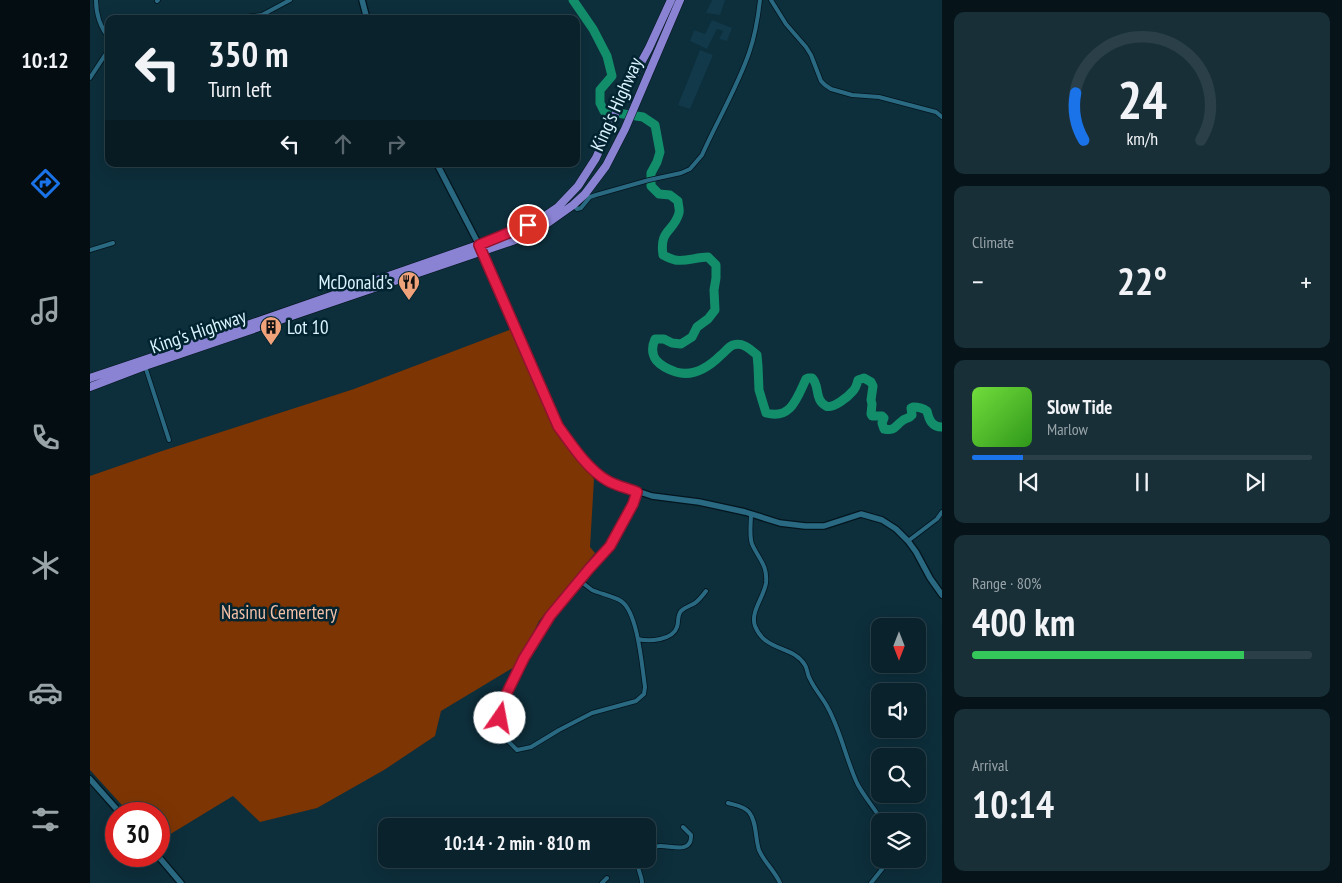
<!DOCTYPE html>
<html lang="en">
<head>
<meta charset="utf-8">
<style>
  body { margin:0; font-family:"PT Sans Narrow",sans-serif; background:#182f38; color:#f1f3f6; height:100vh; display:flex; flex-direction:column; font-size:19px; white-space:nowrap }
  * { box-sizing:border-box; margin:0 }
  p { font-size:16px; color:#99a4a9 }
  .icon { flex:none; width:28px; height:28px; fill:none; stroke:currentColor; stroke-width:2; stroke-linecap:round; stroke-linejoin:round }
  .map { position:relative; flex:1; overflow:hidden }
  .drawer { display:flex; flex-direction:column; gap:12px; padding:12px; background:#061318; width:400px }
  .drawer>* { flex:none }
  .hud { position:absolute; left:15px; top:15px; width:475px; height:152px; border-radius:10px; box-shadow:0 5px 20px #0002,0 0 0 1px #2a3f48; background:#0a222c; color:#f1f3f6; overflow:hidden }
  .needle { width:32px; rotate:180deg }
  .tools { position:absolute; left:781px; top:618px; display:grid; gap:10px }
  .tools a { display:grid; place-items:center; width:55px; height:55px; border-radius:10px; background:#0a222c; box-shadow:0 5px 20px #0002,0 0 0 1px #2a3f48; font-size:25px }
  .speed { position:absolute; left:15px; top:802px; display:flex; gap:10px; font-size:25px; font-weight:700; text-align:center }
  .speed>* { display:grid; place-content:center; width:65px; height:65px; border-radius:50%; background:#0a222c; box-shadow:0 5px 20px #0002,0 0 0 1px #2a3f48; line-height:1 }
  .speed .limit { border:8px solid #d22; background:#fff; color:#111 }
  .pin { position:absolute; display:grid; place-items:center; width:42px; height:42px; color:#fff; margin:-21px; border:2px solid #fff; border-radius:50%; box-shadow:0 1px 5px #0007 }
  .me { position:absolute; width:55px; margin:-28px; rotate:12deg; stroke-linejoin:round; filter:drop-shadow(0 0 4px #0008) }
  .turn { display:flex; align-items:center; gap:18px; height:105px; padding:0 20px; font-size:22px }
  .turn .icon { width:65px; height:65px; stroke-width:2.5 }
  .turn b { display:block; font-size:35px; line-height:42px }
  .lanes { display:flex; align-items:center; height:48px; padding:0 20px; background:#0003; justify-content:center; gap:25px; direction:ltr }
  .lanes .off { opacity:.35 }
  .big { font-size:38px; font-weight:700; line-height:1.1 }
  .drawer .tile { flex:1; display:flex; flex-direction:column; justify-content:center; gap:8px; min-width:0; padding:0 18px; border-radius:10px; background:#182f38 }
  .drawer .dial { align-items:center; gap:0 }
  .dial svg { height:130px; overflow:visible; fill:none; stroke:#2a3f48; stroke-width:7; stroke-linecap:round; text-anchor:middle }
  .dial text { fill:#f1f3f6; stroke:none }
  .song { display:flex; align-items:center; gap:15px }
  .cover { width:60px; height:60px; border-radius:8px; background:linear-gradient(135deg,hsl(100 70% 55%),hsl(110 70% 35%)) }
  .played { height:5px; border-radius:2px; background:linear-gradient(90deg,#1a73e8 15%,#2a3f48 15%) }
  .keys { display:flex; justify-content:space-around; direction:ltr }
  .heat { display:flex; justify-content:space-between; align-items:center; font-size:28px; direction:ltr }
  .charge { height:8px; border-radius:4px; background:linear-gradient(90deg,#34c759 80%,#2a3f48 0) }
  .trip { position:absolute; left:288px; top:818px; width:278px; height:50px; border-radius:10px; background:#0a222c; box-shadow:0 5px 20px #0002,0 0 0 1px #2a3f48; font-weight:700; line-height:50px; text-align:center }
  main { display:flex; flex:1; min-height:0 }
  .tabs { display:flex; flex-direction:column; width:90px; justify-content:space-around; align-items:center; background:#040e12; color:#99a4a9 }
  .tabs .icon { width:35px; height:35px }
  .tabs .active { color:#1a73e8 }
  .tabs b { font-size:22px; color:#f1f3f6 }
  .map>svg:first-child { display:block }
  .built { fill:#113949 }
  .green { fill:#7d3503 }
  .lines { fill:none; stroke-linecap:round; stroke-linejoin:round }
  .river { stroke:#138e6b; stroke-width:9 }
  .street-casing { stroke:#03151d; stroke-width:5.5 }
  .secondary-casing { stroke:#03151d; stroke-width:8 }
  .highway-casing { stroke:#03151d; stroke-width:9 }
  .street { stroke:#2a6982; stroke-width:4 }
  .secondary { stroke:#2a6982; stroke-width:5.5 }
  .highway { stroke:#8a82d3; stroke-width:8 }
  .route-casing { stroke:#92132f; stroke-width:12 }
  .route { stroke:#e11d48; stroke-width:9 }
  .labels { text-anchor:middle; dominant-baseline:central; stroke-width:5; stroke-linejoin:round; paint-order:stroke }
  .street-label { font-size:19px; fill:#daf3fe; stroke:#022431 }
  .poi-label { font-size:19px; fill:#daf3fe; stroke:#022431; text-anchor:end }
  .park-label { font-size:19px; fill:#f3c0a7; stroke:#022431 }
</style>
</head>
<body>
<main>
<nav class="tabs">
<b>10:12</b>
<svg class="icon active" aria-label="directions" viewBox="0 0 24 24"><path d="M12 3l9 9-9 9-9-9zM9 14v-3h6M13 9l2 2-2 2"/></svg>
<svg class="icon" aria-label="music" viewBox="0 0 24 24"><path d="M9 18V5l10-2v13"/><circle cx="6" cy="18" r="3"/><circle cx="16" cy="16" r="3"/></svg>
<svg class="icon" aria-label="phone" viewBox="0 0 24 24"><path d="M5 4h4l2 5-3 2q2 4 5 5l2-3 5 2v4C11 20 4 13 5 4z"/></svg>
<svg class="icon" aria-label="climate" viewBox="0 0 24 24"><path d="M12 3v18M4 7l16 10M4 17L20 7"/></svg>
<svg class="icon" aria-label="car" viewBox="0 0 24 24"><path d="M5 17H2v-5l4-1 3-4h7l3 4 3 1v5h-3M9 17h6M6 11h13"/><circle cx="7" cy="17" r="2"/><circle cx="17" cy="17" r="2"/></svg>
<svg class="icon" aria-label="filters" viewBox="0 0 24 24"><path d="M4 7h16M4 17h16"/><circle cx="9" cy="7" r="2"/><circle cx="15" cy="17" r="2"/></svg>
</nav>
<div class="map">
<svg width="852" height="883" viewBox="0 0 852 883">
  <rect width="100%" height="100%" fill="#0d2e3b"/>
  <!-- built -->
  <path class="built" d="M622,0H635L630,15L616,13Z
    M622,20L642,28L637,41L629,39L633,31L627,29L617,49L600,41L604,30L615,34Z
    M610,50L623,55L600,109L588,105Z"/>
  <!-- green -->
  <path class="green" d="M422,329L469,435L504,479L500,547L505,553L449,621L426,666L351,711L345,736L294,770L227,808L170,822L143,796L69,841V814H40L0,770V476L72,451L264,389Z"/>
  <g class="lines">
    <!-- river -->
    <path class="river" d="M483,0L503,29L517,56L522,76L510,90V103L514,111L553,117L565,125L570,152L567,162L561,173V186L569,194L580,195L588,201C588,205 590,209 589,213C584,232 569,229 573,255C577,257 581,259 585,260C596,262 606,257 618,257L626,265V278L624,290L625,310L618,319L607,327L602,337L591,344L582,343L574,339H565C562,346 561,353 566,360C571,366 580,370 586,372C603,377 619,367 631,355C635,352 638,347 643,345C653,342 660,349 667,355L668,366L669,390L676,413C701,420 707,398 716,379L718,378H722C730,385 724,400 736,406C743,409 758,397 763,391C766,388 767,384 768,380L774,378L781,382L783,386L781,400L782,404L781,414L782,416H792L794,418L792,423L794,429C805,431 804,427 812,421C815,418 819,419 822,415L821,408L823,407C828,407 833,408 837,411C839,420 842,427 852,427"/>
    <!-- street casing -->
    <g class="street-casing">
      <path id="street" d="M6,0C6,14 10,27 19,38
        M681,0L696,24L716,47L721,55L731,81L735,85L741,89L762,95L789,97L846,112L852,117
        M67,1L68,0
        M139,19L172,15L200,0
        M0,78L19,49
        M483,205L487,209L491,208L500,197L506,195L559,180L591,173L600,169L612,155C627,121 647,88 659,53C665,36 668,18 670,0
        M0,250L23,243
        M55,366L79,440
        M661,514C661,523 659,536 662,544C668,558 678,565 676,583C674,597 660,612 665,626C675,652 703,645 715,665C718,670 717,675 720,679C725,690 733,698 738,708C751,732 756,759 767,783C773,795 785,809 792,821
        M818,541L847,519L852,512
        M489,580C493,583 498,587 502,590C511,594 523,596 531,601C548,612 552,667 555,687L554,694L546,701L502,713L469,730L441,747L427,750L418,741L410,718L409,709L413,700L434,658L460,616L499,569L520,546L543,503L547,492
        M548,639C559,642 583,640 587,627C589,621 587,616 591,611C595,607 600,606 605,603C609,600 613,595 616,591
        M638,803C645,805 654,806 659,812C667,822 665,838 669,850C674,862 685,871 690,883
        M556,855C560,851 564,846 569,846C580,845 602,855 601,835L593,827
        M551,859C544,866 552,874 552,883
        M512,883L517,878
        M781,883L800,859"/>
    </g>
    <!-- secondary casing -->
    <g class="secondary-casing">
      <path id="secondary" d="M272,0L277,19
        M347,164L389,245L468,426L484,448L501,468L517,481L562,496L609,502L655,512L690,523L715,526H734L771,514L792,520L806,529L818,541L826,552L840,578L852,595
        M0,779L31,814
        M68,856L91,883"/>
    </g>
    <!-- highway casing -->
    <g class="highway-casing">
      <path id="highway" d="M0,378L137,332L385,246L428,230L449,220L468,207L488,186L506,158L533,96L559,48L581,0
        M0,387L55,366L431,238L452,227L483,205L495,194L516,166L535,129L590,0"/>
    </g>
    <!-- street -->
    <use href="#street" class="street"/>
    <!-- secondary -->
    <use href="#secondary" class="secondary"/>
    <!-- highway -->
    <use href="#highway" class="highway"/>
  </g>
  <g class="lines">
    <!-- route casing -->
    <g class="route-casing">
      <path id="route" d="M410,718L409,709L434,658L460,616L499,569L520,546L543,504L547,492C537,488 527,486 518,481C498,470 481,444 468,426L389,245L438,225"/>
    </g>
    <!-- route -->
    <use href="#route" class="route"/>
  </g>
  <!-- icons -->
  <defs>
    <g id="restaurant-pin" transform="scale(1.125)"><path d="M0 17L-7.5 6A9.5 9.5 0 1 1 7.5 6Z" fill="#f0a27a" stroke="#022431"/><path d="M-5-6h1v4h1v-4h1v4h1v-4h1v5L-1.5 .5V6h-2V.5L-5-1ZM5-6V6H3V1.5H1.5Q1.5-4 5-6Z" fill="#111"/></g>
    <g id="building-pin" transform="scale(1.125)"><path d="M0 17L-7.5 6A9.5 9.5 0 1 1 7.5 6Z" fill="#f0a27a" stroke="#022431"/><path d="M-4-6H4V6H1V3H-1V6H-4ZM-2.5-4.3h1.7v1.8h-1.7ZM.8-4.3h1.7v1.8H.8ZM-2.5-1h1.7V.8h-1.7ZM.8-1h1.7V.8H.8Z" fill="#111"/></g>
  </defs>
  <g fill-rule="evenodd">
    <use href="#restaurant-pin" x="319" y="282"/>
    <use href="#building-pin" x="181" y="327"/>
  </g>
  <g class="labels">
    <!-- street labels -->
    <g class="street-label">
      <text transform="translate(526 104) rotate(-66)">King's Highway</text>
      <text transform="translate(108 331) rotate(-19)">King's Highway</text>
    </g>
    <!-- poi labels -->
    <g class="poi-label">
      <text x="303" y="282">McDonald's</text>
      <text x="197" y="327" text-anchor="start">Lot 10</text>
    </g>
    <!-- park labels -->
    <g class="park-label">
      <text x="189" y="612">Nasinu Cemertery</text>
    </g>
  </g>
</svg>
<div class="tools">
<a><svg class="needle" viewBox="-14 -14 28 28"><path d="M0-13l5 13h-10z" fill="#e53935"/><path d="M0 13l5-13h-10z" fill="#99a4a9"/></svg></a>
<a><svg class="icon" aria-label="sound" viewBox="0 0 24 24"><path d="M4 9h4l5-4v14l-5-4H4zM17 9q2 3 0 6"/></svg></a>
<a><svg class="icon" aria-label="search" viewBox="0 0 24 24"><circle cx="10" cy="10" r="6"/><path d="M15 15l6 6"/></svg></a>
<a><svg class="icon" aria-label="layers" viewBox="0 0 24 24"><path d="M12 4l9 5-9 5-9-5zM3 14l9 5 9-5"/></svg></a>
</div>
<div class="speed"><div class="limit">30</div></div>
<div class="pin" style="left:438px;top:225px;background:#d93025"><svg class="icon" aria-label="arrive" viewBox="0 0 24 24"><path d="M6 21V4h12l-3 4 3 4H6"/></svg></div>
<svg class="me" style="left:410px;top:718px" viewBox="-20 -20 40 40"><circle r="19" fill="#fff"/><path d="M0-13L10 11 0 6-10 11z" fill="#e11d48"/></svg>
<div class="trip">10:14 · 2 min · 810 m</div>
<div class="hud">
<div class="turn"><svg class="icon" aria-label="left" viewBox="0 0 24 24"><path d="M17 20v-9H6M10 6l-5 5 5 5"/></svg><div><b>350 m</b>Turn left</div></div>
<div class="lanes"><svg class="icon" aria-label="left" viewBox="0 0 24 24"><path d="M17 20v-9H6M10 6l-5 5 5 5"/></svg><svg class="icon off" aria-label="ahead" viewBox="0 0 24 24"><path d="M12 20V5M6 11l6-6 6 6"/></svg><svg class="icon off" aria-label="right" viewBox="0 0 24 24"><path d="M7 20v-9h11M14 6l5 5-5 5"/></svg></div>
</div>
</div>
<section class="drawer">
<div class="tile dial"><svg viewBox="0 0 100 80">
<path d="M14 69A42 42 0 1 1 86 69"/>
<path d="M14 69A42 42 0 0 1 9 40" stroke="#1a73e8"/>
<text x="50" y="56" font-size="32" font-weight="700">24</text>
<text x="50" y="72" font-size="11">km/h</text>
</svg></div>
<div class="tile"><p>Climate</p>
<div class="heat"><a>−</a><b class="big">22°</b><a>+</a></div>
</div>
<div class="tile">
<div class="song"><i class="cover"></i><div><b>Slow Tide</b><p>Marlow</p></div></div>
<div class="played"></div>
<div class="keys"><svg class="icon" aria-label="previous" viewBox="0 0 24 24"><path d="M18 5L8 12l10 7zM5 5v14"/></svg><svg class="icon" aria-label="pause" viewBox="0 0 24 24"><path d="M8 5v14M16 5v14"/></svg><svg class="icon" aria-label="next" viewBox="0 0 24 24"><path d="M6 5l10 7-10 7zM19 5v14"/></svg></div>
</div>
<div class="tile"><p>Range · 80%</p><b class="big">400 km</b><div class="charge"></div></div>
<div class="tile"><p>Arrival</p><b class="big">10:14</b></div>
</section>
</main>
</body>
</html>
